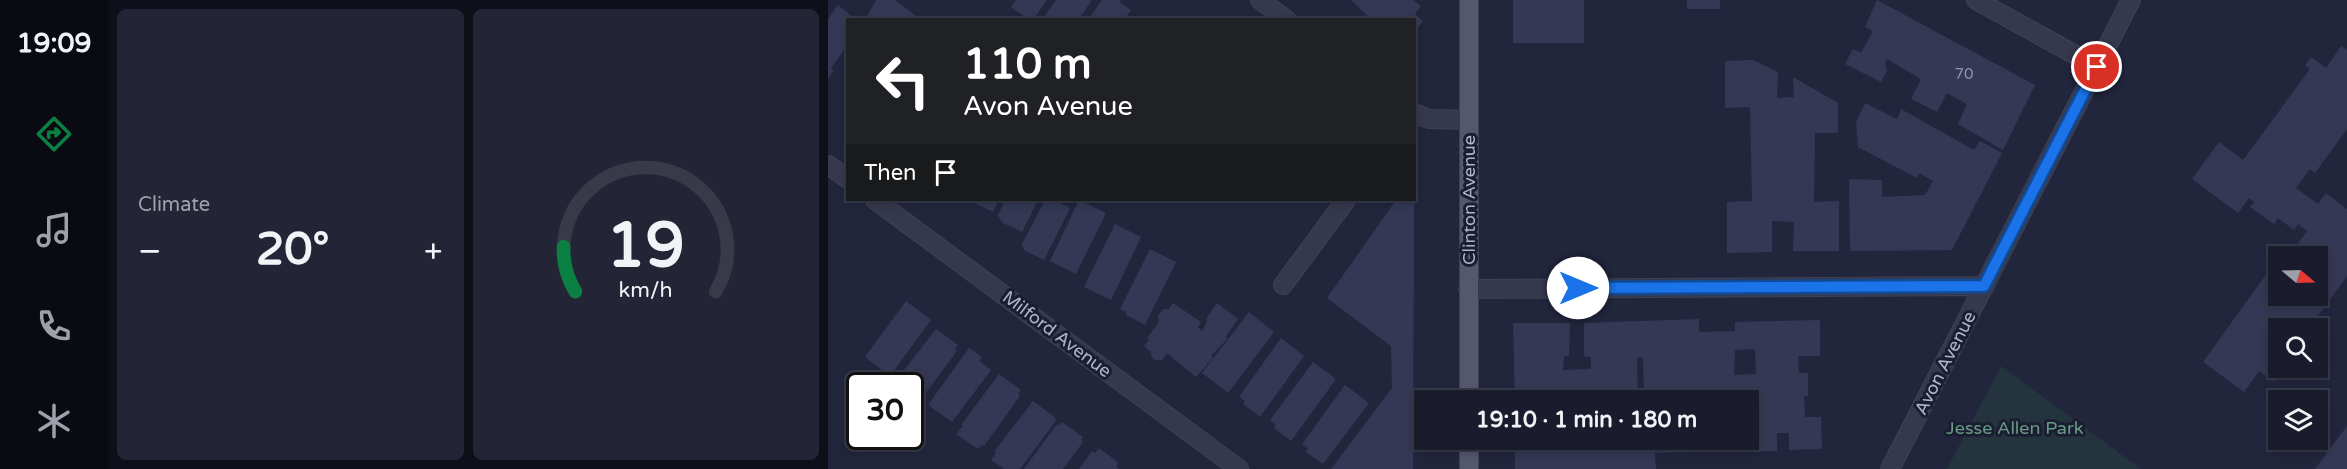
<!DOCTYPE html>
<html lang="en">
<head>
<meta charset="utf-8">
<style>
  body { margin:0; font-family:"Varela Round",sans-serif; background:#232536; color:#f1f3f6; height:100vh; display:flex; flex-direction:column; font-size:22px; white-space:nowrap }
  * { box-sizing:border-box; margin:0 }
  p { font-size:20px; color:#9fa1aa }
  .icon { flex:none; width:33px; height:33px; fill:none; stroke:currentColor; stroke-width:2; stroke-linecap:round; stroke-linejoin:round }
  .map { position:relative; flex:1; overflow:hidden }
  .side { display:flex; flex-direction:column; gap:9px; padding:9px; background:#0e0f19; width:720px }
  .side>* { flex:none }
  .banner { position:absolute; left:18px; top:18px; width:570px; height:183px; border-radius:0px; box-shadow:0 3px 9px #0003,0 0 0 2px #383a4a; background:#202124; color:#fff; overflow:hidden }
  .needle { width:39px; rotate:109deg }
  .buttons { position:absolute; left:1440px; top:246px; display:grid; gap:12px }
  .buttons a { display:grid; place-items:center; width:60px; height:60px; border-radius:0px; background:#1a1c2e; box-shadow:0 3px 9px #0003,0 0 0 2px #383a4a; font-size:30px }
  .speed { position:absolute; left:18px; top:372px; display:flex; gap:12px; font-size:30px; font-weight:700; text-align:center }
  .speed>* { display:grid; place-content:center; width:78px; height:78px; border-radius:50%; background:#1a1c2e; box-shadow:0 3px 9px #0003,0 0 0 2px #383a4a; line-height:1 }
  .speed .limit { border:3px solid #111; border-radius:9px; background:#fff; color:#111 }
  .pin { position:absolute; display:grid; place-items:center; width:51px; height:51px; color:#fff; margin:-26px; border:3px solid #fff; border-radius:50%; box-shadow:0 2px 6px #0007 }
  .me { position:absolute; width:66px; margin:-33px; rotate:90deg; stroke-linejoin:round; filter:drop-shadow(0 0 4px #0008) }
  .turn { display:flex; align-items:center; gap:21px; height:126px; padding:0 18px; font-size:27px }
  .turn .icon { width:78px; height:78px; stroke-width:2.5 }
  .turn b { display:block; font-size:42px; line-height:51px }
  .then { display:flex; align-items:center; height:57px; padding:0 18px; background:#0003; gap:12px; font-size:22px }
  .big { font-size:45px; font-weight:800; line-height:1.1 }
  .side .widget { flex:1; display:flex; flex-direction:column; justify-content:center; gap:9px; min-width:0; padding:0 21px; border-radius:9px; background:#232536 }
  .side .dial { align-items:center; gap:0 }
  .dial svg { height:156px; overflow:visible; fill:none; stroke:#383a4a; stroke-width:7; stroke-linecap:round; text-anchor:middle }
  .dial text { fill:#f1f3f6; stroke:none }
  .heat { display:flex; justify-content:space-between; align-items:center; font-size:33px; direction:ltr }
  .side .tiles { flex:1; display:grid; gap:9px; grid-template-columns:repeat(2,1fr) }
  .trip { position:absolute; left:586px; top:390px; width:345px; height:60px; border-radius:0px; background:#1a1c2e; box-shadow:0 3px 9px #0003,0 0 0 2px #383a4a; font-weight:800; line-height:60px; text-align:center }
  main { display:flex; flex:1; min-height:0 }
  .menu { display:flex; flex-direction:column; width:108px; justify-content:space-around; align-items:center; background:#0a0b12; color:#9fa1aa }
  .menu .icon { width:42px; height:42px }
  .menu .selected { color:#0b8043 }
  .menu b { font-size:27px; color:#f1f3f6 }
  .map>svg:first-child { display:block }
  .green { fill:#24343e }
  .building { fill:#343854; fill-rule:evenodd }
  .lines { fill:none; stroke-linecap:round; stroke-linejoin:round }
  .minor-casing { stroke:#3f4256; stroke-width:20 }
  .major-casing { stroke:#3f4256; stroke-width:20 }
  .minor { stroke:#36394d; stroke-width:18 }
  .major { stroke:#54576d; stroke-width:18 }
  .route-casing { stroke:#114b97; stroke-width:15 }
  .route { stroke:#1a73e8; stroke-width:10 }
  .labels { text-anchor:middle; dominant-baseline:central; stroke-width:6; stroke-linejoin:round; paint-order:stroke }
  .number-label { font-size:15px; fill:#9093aa }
  .street-label { font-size:18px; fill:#b1b4c9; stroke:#1b1e32 }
  .park-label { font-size:18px; fill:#679b82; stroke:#1b1e32 }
</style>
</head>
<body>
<main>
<nav class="menu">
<b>19:09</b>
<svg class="icon selected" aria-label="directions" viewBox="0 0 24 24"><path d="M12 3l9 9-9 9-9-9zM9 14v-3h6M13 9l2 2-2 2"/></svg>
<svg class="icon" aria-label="music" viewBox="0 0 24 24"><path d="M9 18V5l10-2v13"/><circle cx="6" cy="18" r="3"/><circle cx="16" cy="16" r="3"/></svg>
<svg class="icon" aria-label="phone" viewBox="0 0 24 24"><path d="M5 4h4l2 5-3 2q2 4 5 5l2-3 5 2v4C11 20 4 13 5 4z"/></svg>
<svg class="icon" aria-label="climate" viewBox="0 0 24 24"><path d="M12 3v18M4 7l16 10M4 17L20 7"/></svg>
</nav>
<section class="side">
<div class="tiles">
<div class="widget"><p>Climate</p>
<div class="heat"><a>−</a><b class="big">20°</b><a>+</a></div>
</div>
<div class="widget dial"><svg viewBox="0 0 100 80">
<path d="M14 69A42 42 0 1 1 86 69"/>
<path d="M14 69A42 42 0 0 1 8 46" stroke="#0b8043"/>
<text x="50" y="56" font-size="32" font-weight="700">19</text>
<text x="50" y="72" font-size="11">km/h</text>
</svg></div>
</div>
</section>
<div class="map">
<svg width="1519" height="469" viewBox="0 0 1519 469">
  <rect width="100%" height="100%" fill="#22263d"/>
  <!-- green -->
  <path class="green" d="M1173,366L1313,469H1119Z"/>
  <!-- building -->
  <path class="building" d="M48,0H67L93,20H37Z
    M188,0H219L205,20H201L183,7Z
    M228,0H264L250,20H214Z
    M274,0H293L292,2L303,10L296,20H260Z
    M523,0H585L593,6L587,14L595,21L586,32V20H544Z
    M685,0H756V43H685Z
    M859,0H892V9H859Z
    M1049,0L1207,85L1175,150L1130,124L1139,104L1119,93L1109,112L1083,99L1093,79L1059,59L1057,64L1059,70L1053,82L1017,64L1025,49L1033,53L1045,31L1037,27Z
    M10,5L28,20H20V49H17L3,68L5,71L0,79V19Z
    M1513,46L1519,50V129L1487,173L1482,169L1468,188L1490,204L1498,193L1519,209V276L1481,328H1450V368H1452L1449,372L1453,374L1447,382L1431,371L1416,392L1375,362L1450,258V296H1490V256H1452L1457,249L1463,253L1479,231L1470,224L1466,230L1450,218L1446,224L1422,207L1426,202L1421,198L1410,213L1364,179L1391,142L1415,160L1482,69L1477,65L1483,57L1498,68Z
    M925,60L950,72L949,98L966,97L965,77L1010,103V133H987L986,202L1011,201V251H965L966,222L944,221V252L899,253V202L924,201L922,107L897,108V61Z
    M1037,103L1069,119L1073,109L1146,150L1152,141L1174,153L1124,250L1022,251L1021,179L1054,180V197L1097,195L1105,181L1091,173L1089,178L1030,147L1028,122Z
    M146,200H171L165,212L148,204Z
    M177,200H210L194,232L175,223L172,219L170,215Z
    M217,200H226L242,208L216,260L196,250L194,244Z
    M251,200L278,213L248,274L222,261Z
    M568,200L586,202L585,469H503L564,388L563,346L499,298Z
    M287,224L313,237L283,300L256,287Z
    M322,249L348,262L317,325L298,315V312L292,309Z
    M78,301L103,320L62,376L37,357Z
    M345,303L373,322L370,327L374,331L379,322L378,319L389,303L410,319L398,336L399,339L383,356L385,358L368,377L339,353L334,360H327L324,358L323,352L316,346L321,340L319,338L331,322L330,316L335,309H341Z
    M421,312L446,332L400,393L374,373Z
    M871,319V332L907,331V322L992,320V356H970L971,373H980V396H976L977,417H993L994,449L961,450V433H949V451H908V440H921V415H926V403H921V400H816L815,359L812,357L809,359L810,400H746V396H742V400H687L685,323H742L741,356H736L735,370L763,369V357L756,356V323ZM927,349L928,374L906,375L907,350Z
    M108,329L130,345L127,349L129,351L94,398L92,396L87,403L82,399V386H67L71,381L69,379Z
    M453,338L476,356L432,417L415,404L417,401L411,397Z
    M141,348L154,357L151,361L163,370L124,422L100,405Z
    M485,362L508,379L463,441L446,428L448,425L442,420Z
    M171,374L193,390L190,394L192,396L156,446L154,445L150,449L128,434L135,426L133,425Z
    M517,385L541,403L495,464L478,452L480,448L474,444Z
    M205,401L228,418L227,422L192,469H176L163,460L168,453L166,452Z
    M234,422L255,437L253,440L255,442L235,469H196L229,424L231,426Z
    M1519,426V469H1487Z
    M687,440H862L863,452L827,453L828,469H687Z
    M271,448L291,463L288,467L291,469H251L264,451L267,453Z"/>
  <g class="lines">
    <!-- minor casing -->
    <g class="minor-casing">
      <path id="minor" d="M432,0L459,20
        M1148,0L1269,67
        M586,113L601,119L641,120
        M0,165L20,179
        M47,200L411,469
        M455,285L518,200
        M640,289L1157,286
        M1062,469L1303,0"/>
    </g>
    <!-- major casing -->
    <g class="major-casing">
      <path id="major" d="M641,0V400
        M641,440V469"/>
    </g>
    <!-- minor -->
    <use href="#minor" class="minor"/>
    <!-- major -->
    <use href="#major" class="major"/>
  </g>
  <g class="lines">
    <!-- route casing -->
    <g class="route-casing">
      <path id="route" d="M750,288L1156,286L1269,67"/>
    </g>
    <!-- route -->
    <use href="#route" class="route"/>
  </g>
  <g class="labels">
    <!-- number labels -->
    <g class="number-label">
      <text x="1136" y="74">70</text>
    </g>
    <!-- street labels -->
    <g class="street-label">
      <text transform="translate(641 200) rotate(-90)">Clinton Avenue</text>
      <text transform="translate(229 334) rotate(37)">Milford Avenue</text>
      <text transform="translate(1117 363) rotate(-63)">Avon Avenue</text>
    </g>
    <!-- park labels -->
    <g class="park-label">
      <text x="1187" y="428">Jesse Allen Park</text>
    </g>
  </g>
</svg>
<div class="buttons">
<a><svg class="needle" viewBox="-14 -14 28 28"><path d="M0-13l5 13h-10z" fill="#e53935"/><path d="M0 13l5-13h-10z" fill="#9fa1aa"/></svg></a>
<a><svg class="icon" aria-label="search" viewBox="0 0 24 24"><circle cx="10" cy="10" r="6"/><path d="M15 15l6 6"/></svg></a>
<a><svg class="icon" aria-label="layers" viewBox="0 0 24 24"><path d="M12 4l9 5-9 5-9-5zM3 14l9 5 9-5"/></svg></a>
</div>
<div class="speed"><div class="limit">30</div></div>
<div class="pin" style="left:1269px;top:67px;background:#d93025"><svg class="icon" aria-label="arrive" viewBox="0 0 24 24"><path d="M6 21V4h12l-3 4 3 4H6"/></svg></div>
<svg class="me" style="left:750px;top:288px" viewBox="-20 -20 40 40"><circle r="19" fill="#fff"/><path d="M0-13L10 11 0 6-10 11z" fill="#1a73e8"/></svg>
<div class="trip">19:10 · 1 min · 180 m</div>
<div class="banner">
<div class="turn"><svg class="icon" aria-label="left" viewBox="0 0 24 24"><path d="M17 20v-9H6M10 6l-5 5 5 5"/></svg><div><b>110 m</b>Avon Avenue</div></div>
<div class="then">Then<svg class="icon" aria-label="arrive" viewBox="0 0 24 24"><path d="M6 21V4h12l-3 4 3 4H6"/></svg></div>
</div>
</div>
</main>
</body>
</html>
